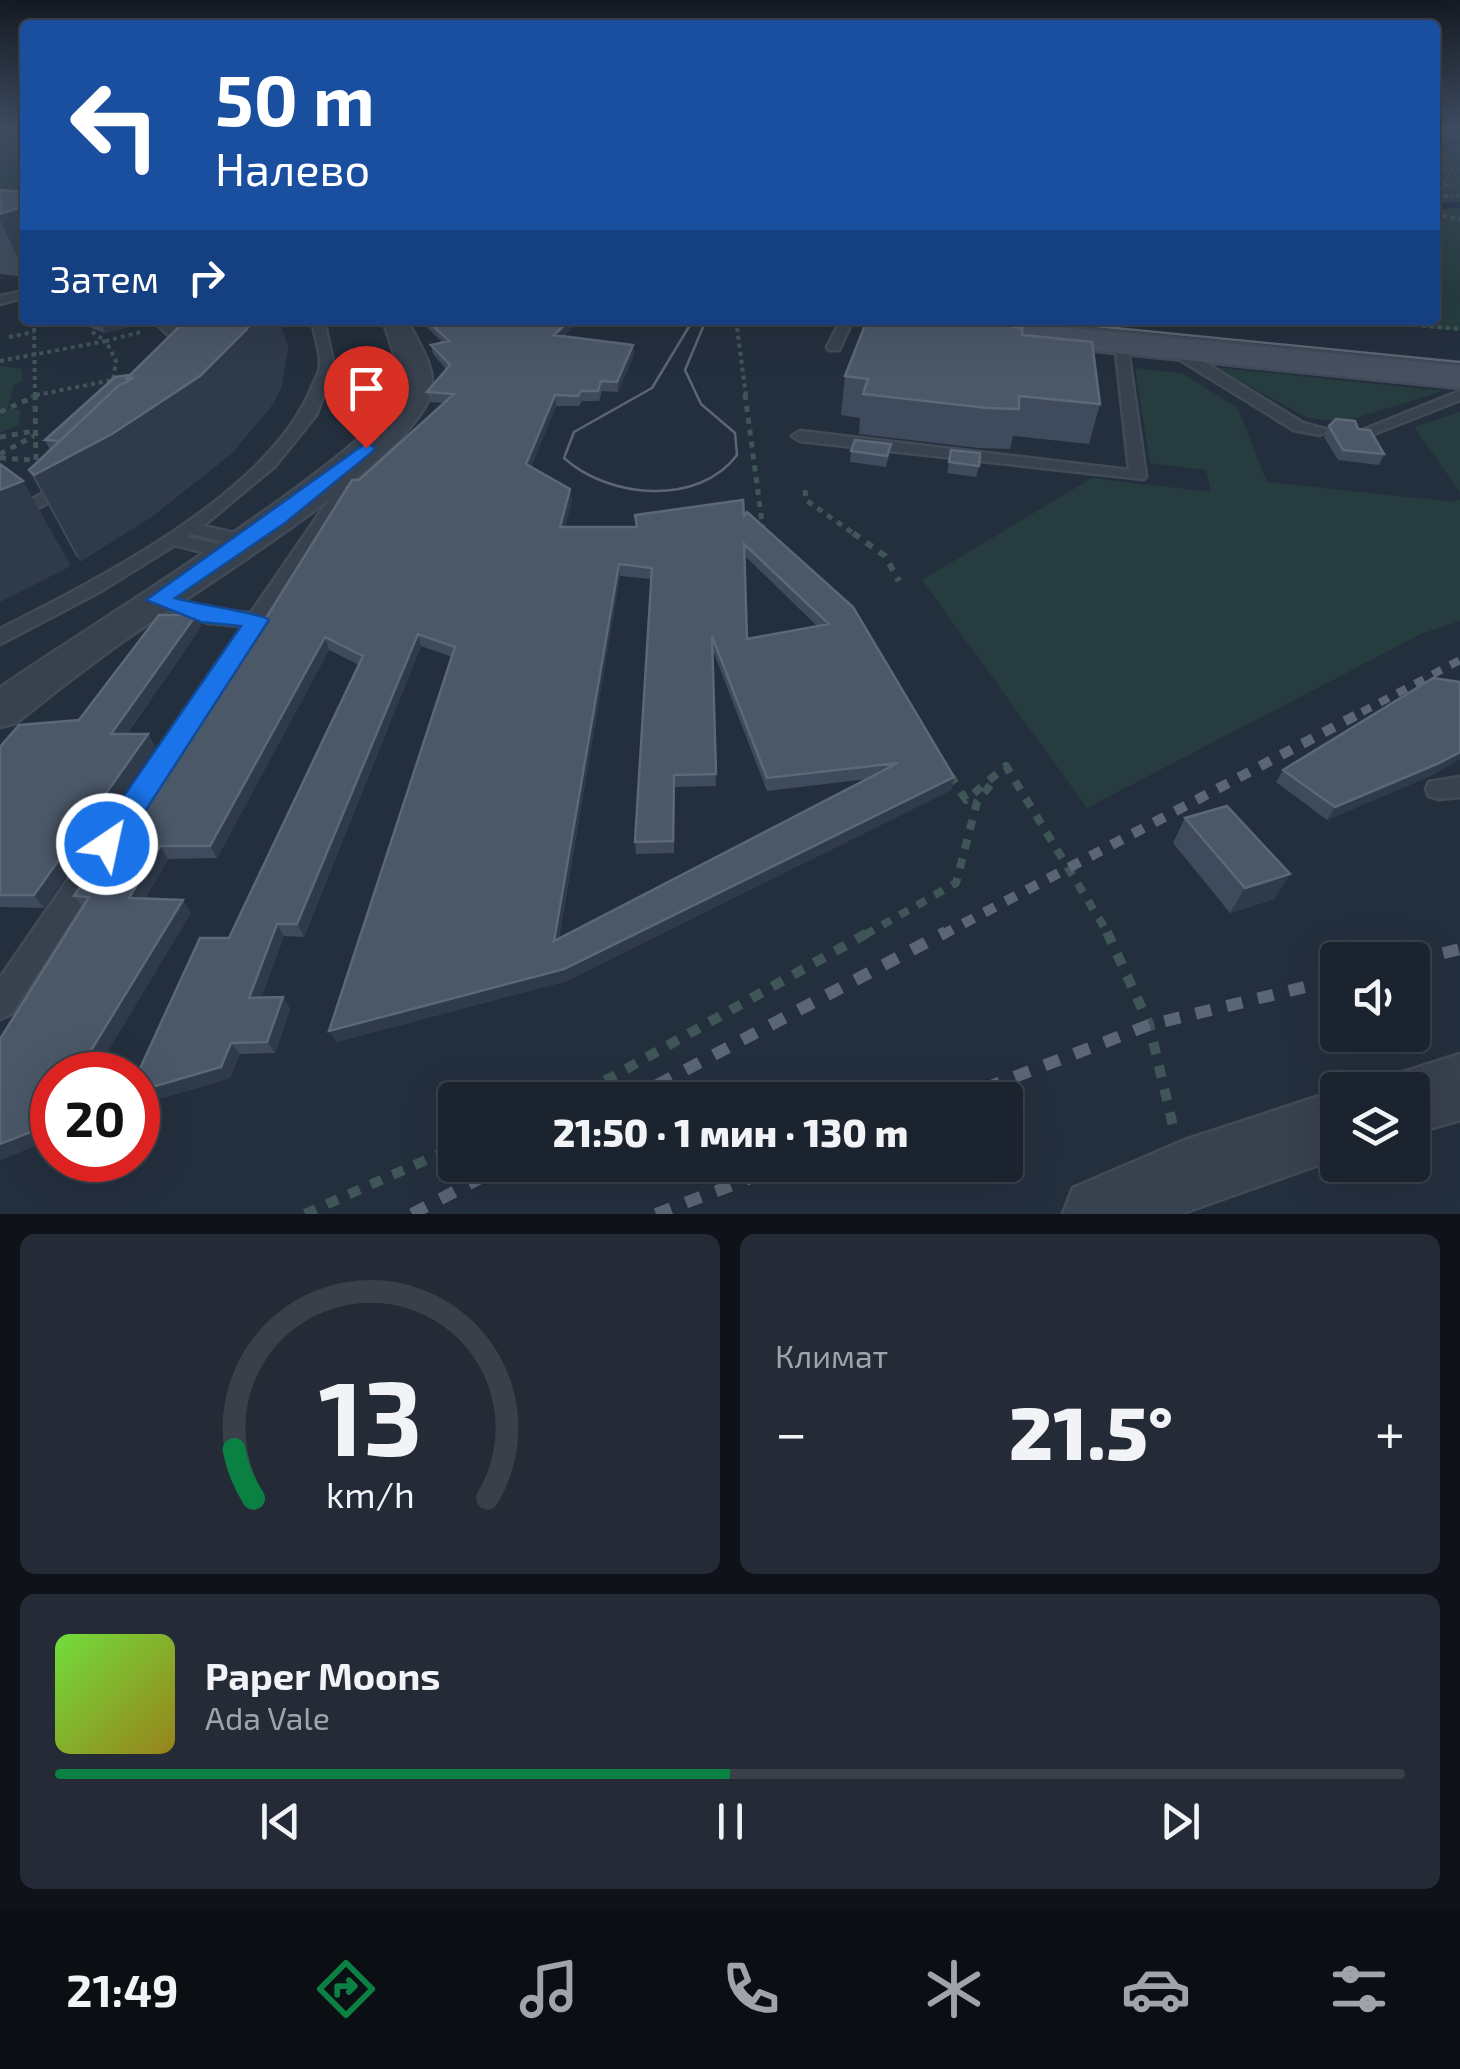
<!DOCTYPE html>
<html lang="ru">
<head>
<meta charset="utf-8">
<style>
  body { margin:0; font-family:"Exo 2",sans-serif; background:#242b36; color:#f1f3f6; height:100vh; display:flex; flex-direction:column; font-size:38px; white-space:nowrap }
  * { box-sizing:border-box; margin:0 }
  p { font-size:32px; color:#a0a4aa }
  .icon { flex:none; width:55px; height:55px; fill:none; stroke:currentColor; stroke-width:2; stroke-linecap:round; stroke-linejoin:round }
  .map { position:relative; height:1214px; overflow:hidden }
  .panel { display:flex; flex-direction:column; gap:20px; padding:20px; background:#0f1319; flex:1 }
  .panel>* { flex:none }
  .top-card { position:absolute; left:20px; top:20px; width:1420px; height:305px; border-radius:10px; box-shadow:0 10px 40px #0002,0 0 0 2px #39404a; background:#1a4fa0; color:#fff; overflow:hidden }
  .fabs { position:absolute; left:1320px; top:942px; display:grid; gap:20px }
  .fabs a { display:grid; place-items:center; width:110px; height:110px; border-radius:10px; background:#1b232e; box-shadow:0 10px 40px #0002,0 0 0 2px #39404a; font-size:50px }
  .speed { position:absolute; left:30px; top:1052px; display:flex; gap:20px; font-size:50px; font-weight:700; text-align:center }
  .speed>* { display:grid; place-content:center; width:130px; height:130px; border-radius:50%; background:#1b232e; box-shadow:0 10px 40px #0002,0 0 0 2px #39404a; line-height:1 }
  .speed .limit { border:15px solid #d22; background:#fff; color:#111 }
  .pin { position:absolute; display:grid; place-items:center; width:85px; height:85px; color:#fff; margin:-102px -42px; border-radius:50% 50% 50% 0; rotate:-45deg; box-shadow:0 0 10px #0007 }
  .pin .icon { rotate:45deg }
  .me { position:absolute; width:110px; margin:-55px; rotate:34deg; stroke-linejoin:round; filter:drop-shadow(0 0 8px #0008) }
  .turn { display:flex; align-items:center; gap:35px; height:210px; padding:0 30px; font-size:45px }
  .turn .icon { width:130px; height:130px; stroke-width:2.5 }
  .turn b { display:block; font-size:70px; line-height:85px }
  .then { display:flex; align-items:center; height:95px; padding:0 30px; background:#0003; gap:20px; font-size:38px }
  .big { font-size:75px; font-weight:800; line-height:1.1 }
  .panel .widget { flex:1; display:flex; flex-direction:column; justify-content:center; gap:15px; min-width:0; padding:0 35px; border-radius:15px; background:#242b36 }
  .panel .dial { align-items:center; gap:0 }
  .dial svg { height:260px; overflow:visible; fill:none; stroke:#39404a; stroke-width:7; stroke-linecap:round; text-anchor:middle }
  .dial text { fill:#f1f3f6; stroke:none }
  .song { display:flex; align-items:center; gap:30px }
  .cover { width:120px; height:120px; border-radius:15px; background:linear-gradient(135deg,hsl(100 70% 55%),hsl(50 70% 35%)) }
  .played { height:10px; border-radius:5px; background:linear-gradient(90deg,#0b8043 50%,#39404a 50%) }
  .keys { display:flex; justify-content:space-around; direction:ltr }
  .heat { display:flex; justify-content:space-between; align-items:center; font-size:55px; direction:ltr }
  .panel .tiles { flex:1; display:grid; gap:20px; grid-template-columns:1fr 1fr }
  .widget:last-child { grid-column:span 2 }
  .trip { position:absolute; left:438px; top:1082px; width:585px; height:100px; border-radius:10px; background:#1b232e; box-shadow:0 10px 40px #0002,0 0 0 2px #39404a; font-weight:800; line-height:100px; text-align:center }
  .menu { display:flex; height:160px; justify-content:space-around; align-items:center; background:#0b0e12; color:#a0a4aa }
  .menu .icon { width:70px; height:70px }
  .menu .current { color:#0b8043 }
  .menu b { font-size:45px; color:#f1f3f6 }
  .map>svg:first-child { display:block }
  .green { fill:#263c3f }
  .lines { fill:none; stroke-linecap:round; stroke-linejoin:round }
  .stream-far1 { stroke:#17263c; stroke-width:5 }
  .stream { stroke:#17263c; stroke-width:6 }
  .lane-casing { stroke:#414a57; stroke-width:5 }
  .street-casing { stroke:#414a57; stroke-width:5 }
  .secondary-casing { stroke:#414a57; stroke-width:5 }
  .path-far5 { stroke:#3f5557; stroke-width:2.5; stroke-dasharray:2.5 2.5; stroke-linecap:butt }
  .path-far4 { stroke:#3f5557; stroke-width:4; stroke-dasharray:4 4; stroke-linecap:butt }
  .path-far3 { stroke:#3f5557; stroke-width:5; stroke-dasharray:6 6; stroke-linecap:butt }
  .path-far2 { stroke:#3f5557; stroke-width:6; stroke-dasharray:8 8; stroke-linecap:butt }
  .path-far1 { stroke:#3f5557; stroke-width:8; stroke-dasharray:10 10; stroke-linecap:butt }
  .path { stroke:#3f5557; stroke-width:10; stroke-dasharray:12 12; stroke-linecap:butt }
  .lane { fill:#38414e; fill-rule:evenodd }
  .street { fill:#38414e; fill-rule:evenodd }
  .secondary { fill:#465061; fill-rule:evenodd }
  .tram { stroke:#5a6575; stroke-width:2.5 }
  .rail-far2 { stroke:#5a6575; stroke-width:8; stroke-dasharray:10 10; stroke-linecap:butt }
  .rail-far1 { stroke:#5a6575; stroke-width:10; stroke-dasharray:12 12; stroke-linecap:butt }
  .rail { stroke:#5a6575; stroke-width:12; stroke-dasharray:16 16; stroke-linecap:butt }
  .wall { fill:#3f4b5c; fill-rule:evenodd }
  .shaded-wall { fill:#2f3b4b }
  .building { fill:#4b5868; stroke:#5c6777; stroke-width:2.5; fill-rule:evenodd }
  .route { fill:#1a73e8; stroke:#114b97; stroke-width:2.5 }
</style>
</head>
<body>
<div class="map">
<svg width="1460" height="1214" viewBox="0 0 1460 1214">
  <rect width="100%" height="100%" fill="#242f3e"/>
  <!-- green -->
  <path class="green" d="M1435,127H1460V331L1337,320H1435Z
    M0,131L25,141V204L0,202Z
    M0,366L22,369V381L14,385L8,408L20,410L19,425L0,433Z
    M1214,367L1443,391L1343,422L1308,418Z
    M1135,368L1182,373L1238,408L1267,482L1454,502L1460,499V621L1421,634L1087,808L922,580L1092,478L1211,492L1206,470L1150,463Z
    M1460,412V492L1414,427Z"/>
  <g class="lines">
    <!-- stream-far1 -->
    <path class="stream-far1" d="M1435,153L1460,140"/>
    <!-- stream -->
    <path class="stream" d="M1435,206L1460,205"/>
    <!-- lane casing -->
    <g class="lane-casing">
      <path id="lane" d="M25,291V297L0,304V296Z
        M153,320H166L181,335L189,356L187,359H177L169,336Z
        M312,320H324L334,367L316,415L275,466L203,526L252,537L255,541L252,545L246,546L191,534L187,537L237,549L239,553L230,559L175,545L101,591L0,644V629C99,579 270,493 312,387C315,381 320,372 320,366C321,352 314,334 312,320Z
        M841,320H853L839,350H829L827,347Z
        M1121,339L1127,343L1146,476L1144,479L800,441L792,436L800,431L1129,470L1115,343Z
        M1166,345H1176L1303,423L1328,430L1320,435L1294,430L1166,351Z
        M1460,391V400L1366,437H1356L1353,434Z
        M68,480L74,481V489L0,528V516Z
        M343,487L351,492L11,1014L0,1019V978L243,626L209,623L151,604L148,600L158,594L211,611L251,613L337,488Z
        M1460,777V797L1438,799L1429,796L1426,789L1429,782Z"/>
    </g>
    <!-- street casing -->
    <g class="street-casing">
      <path id="street" d="M383,320H407C416,339 437,369 431,392C416,458 187,596 126,639C88,666 52,694 16,723L0,727V688C62,643 399,439 404,384Z
        M1460,1054V1120L1412,1134V1090H1383L1388,1077Z
        M1338,1090V1158L1180,1214H1063L1073,1188L1185,1140Z"/>
    </g>
    <!-- secondary casing -->
    <g class="secondary-casing">
      <path id="secondary" d="M11,127H25V135Z
        M873,320H994L1460,366V388L890,330L878,327Z"/>
    </g>
    <!-- path-far5 -->
    <path class="path-far5" d="M1435,134L1460,139
      M1435,168L1454,170
      M1440,186L1460,183
      M1436,197L1460,195
      M1437,197L1451,170L1460,169"/>
    <!-- path-far4 -->
    <path class="path-far4" d="M1436,197L1452,196
      M1435,214L1460,219
      M34,320L35,396
      M736,320L746,396
      M1358,320L1460,329
      M1337,323L1342,320
      M92,332L106,341L141,332
      M9,337L34,332
      M0,361L106,341L116,361L113,380L31,396"/>
    <!-- path-far3 -->
    <path class="path-far3" d="M35,394L36,467
      M745,394L763,530
      M0,412L40,394
      M0,437L34,431
      M0,454L34,436
      M0,458L34,460
      M805,490L806,500L857,536"/>
    <!-- path-far2 -->
    <path class="path-far2" d="M853,533L885,556L899,581"/>
    <!-- path-far1 -->
    <path class="path-far1" d="M950,775L966,800L1006,766L1109,935
      M865,935L956,883L977,802L996,778"/>
    <!-- path -->
    <path class="path" d="M1107,932L1149,1024L1174,1130
      M561,1100L612,1077L869,932
      M305,1214L455,1147"/>
    <!-- lane -->
    <use href="#lane" class="lane"/>
    <!-- street -->
    <use href="#street" class="street"/>
    <!-- secondary -->
    <use href="#secondary" class="secondary"/>
    <!-- tram -->
    <path class="tram" d="M693,320L652,388L574,432L564,458C608,498 698,507 737,455L735,433L701,404L685,370L706,320
      M1034,320L1460,362"/>
    <!-- rail-far2 -->
    <path class="rail-far2" d="M1362,712L1460,660"/>
    <!-- rail-far1 -->
    <path class="rail-far1" d="M942,935L1366,710"/>
    <!-- rail -->
    <path class="rail" d="M1412,961L1460,949
      M629,1100L946,932
      M955,1100L1149,1025L1338,979
      M412,1214L505,1165
      M656,1214L785,1165"/>
  </g>
  <!-- wall -->
  <path class="wall" d="M0,190L25,192V277L0,274Z
    M69,320H149L150,321L105,333Z
    M186,320H279L288,348L281,388L272,405L231,454L151,517L81,561L76,556L29,470L50,450L45,440L130,375Z
    M419,320H580L564,336L633,345L634,355L618,392L602,391L599,401H582L579,406H556L531,467L572,500L565,527H636L635,515L744,516L954,777L951,790L567,981L336,1042L452,657L421,646L304,937L284,936L261,997H283L290,1009L275,1053L240,1054L230,1078L139,1105L229,938L359,665L329,650L217,858L168,859L145,899L191,913L52,1139L0,1160V1039L82,907L74,896L210,708L359,480L444,403L430,402L427,392L446,369L433,354L431,345L442,342ZM745,556L817,626L747,639ZM620,576L651,579L635,842L636,854L674,853L675,787L716,786L712,648L767,791L867,779L559,938Z
    M1022,335L1100,404L1089,444L1013,436L1010,449L979,448L859,434L860,418L841,415L845,376Z
    M1329,426L1358,429L1384,454L1379,465L1338,460L1324,437Z
    M951,450L979,466L976,477L947,473Z
    M851,451L889,455L886,467L850,462Z
    M196,615L201,627L127,734H148L155,747L44,908L0,907V747L79,720Z
    M1460,682V759L1430,776L1327,820L1276,782L1283,770Z
    M1185,818L1290,874L1274,899L1230,913L1173,843Z"/>
  <!-- shaded-wall -->
  <path class="shaded-wall" d="M25,206V249L18,247L25,262V272L0,220V214Z
    M99,320H149L150,321L105,333Z
    M253,320H279L288,348L281,388L272,405L231,454L151,517L81,561L34,475Z
    M570,320H580L555,345L554,335Z
    M633,345L634,355L618,392L617,382Z
    M555,395L556,406L528,475L526,464Z
    M23,481L71,566L0,602V490Z
    M570,489L572,500L562,539L560,527Z
    M619,564L620,576L556,953L554,941Z
    M196,615L201,627L118,746L111,734Z
    M418,634L421,646L304,937L297,924Z
    M325,637L329,650L217,858L210,846Z
    M148,734L155,747L44,908L34,895Z
    M1460,752V759L1430,776L1327,820L1335,807Z
    M954,777L951,790L567,981L336,1042L329,1031L564,969Z
    M160,846L168,859L138,911L129,898Z
    M1290,874L1274,899L1230,913L1245,888Z
    M183,900L191,913L94,1075H76Z
    M277,924L284,936L257,1010L249,998Z
    M283,997L290,1009L275,1053L267,1042Z
    M231,1043L240,1054L230,1078L139,1105L138,1103V1091Z
    M52,1112V1139L0,1160V1144Z"/>
  <!-- building -->
  <path class="building" d="M0,190L25,192V206L0,214Z
    M186,320H253L246,330L200,376L112,434L34,475L29,470L118,386L134,378H127Z
    M427,320H570L554,335L633,345L617,382L601,381L598,391H581L578,396L555,395L526,464L570,489L560,527H637L635,515L743,500L744,516L747,512L853,607L954,777L564,969L329,1031L455,647L418,634L297,924H277L249,998L283,997L267,1042L231,1043L221,1067L138,1091L137,1075L200,938H229L363,656L325,637L210,846H160L129,898L183,900L76,1075H52V1112L44,1127L0,1144V1039L89,897L74,896L182,735H189L210,708L352,480H359L454,394L427,392L450,365L431,345L449,341ZM744,544L829,624L747,639ZM619,564L652,568L635,842L673,841L674,775L716,774L712,636L767,778L898,763L554,941Z
    M867,320L935,326L937,320L982,321L1022,328V335L1092,342L1100,404L1019,396V409L987,408L863,394L868,379L845,376Z
    M130,375L127,378L128,381L118,386L60,441L45,440L115,377Z
    M1336,419L1355,421L1358,429L1370,430L1384,454L1343,450L1329,426Z
    M855,440L891,444L887,456L851,451Z
    M951,450L980,453L979,466L949,462Z
    M0,464L23,481L0,490Z
    M159,615H196L111,734H148L34,895H0V747L19,725L79,720Z
    M1433,678L1460,682V752L1439,763L1335,807L1283,770Z
    M1227,806L1290,874L1245,888L1185,818Z"/>
  <!-- sky -->
  <linearGradient id="sky" x2="0" y2="1"><stop stop-color="#141a22"/><stop offset="0.43" stop-color="#3f4d63"/><stop offset="1" stop-color="#3f4d63" stop-opacity="0"/></linearGradient>
  <rect width="1460" height="297" fill="url(#sky)"/>
  <!-- route -->
  <path class="route" d="M366,443L375,448L372,452L285,523L175,598C194,604 263,613 269,620L118,853L107,856L97,853L92,844L97,835L241,626L201,622L146,600Z"/>
</svg>
<div class="fabs">
<a><svg class="icon" aria-label="sound" viewBox="0 0 24 24"><path d="M4 9h4l5-4v14l-5-4H4zM17 9q2 3 0 6"/></svg></a>
<a><svg class="icon" aria-label="layers" viewBox="0 0 24 24"><path d="M12 4l9 5-9 5-9-5zM3 14l9 5 9-5"/></svg></a>
</div>
<div class="speed"><div class="limit">20</div></div>
<div class="pin" style="left:366px;top:448px;background:#d93025"><svg class="icon" aria-label="arrive" viewBox="0 0 24 24"><path d="M6 21V4h12l-3 4 3 4H6"/></svg></div>
<svg class="me" style="left:107px;top:844px" viewBox="-20 -20 40 40"><circle r="17" fill="#1a73e8" stroke="#fff" stroke-width="3"/><path d="M0-11L8 9 0 5-8 9z" fill="#fff"/></svg>
<div class="trip">21:50 · 1 мин · 130 m</div>
<div class="top-card">
<div class="turn"><svg class="icon" aria-label="left" viewBox="0 0 24 24"><path d="M17 20v-9H6M10 6l-5 5 5 5"/></svg><div><b>50 m</b>Налево</div></div>
<div class="then">Затем<svg class="icon" aria-label="right" viewBox="0 0 24 24"><path d="M7 20v-9h11M14 6l5 5-5 5"/></svg></div>
</div>
</div>
<section class="panel">
<div class="tiles">
<div class="widget dial"><svg viewBox="0 0 100 80">
<path d="M14 69A42 42 0 1 1 86 69"/>
<path d="M14 69A42 42 0 0 1 8 54" stroke="#0b8043"/>
<text x="50" y="56" font-size="32" font-weight="700">13</text>
<text x="50" y="72" font-size="11">km/h</text>
</svg></div>
<div class="widget"><p>Климат</p>
<div class="heat"><a>−</a><b class="big">21.5°</b><a>+</a></div>
</div>
<div class="widget">
<div class="song"><i class="cover"></i><div><b>Paper Moons</b><p>Ada Vale</p></div></div>
<div class="played"></div>
<div class="keys"><svg class="icon" aria-label="previous" viewBox="0 0 24 24"><path d="M18 5L8 12l10 7zM5 5v14"/></svg><svg class="icon" aria-label="pause" viewBox="0 0 24 24"><path d="M8 5v14M16 5v14"/></svg><svg class="icon" aria-label="next" viewBox="0 0 24 24"><path d="M6 5l10 7-10 7zM19 5v14"/></svg></div>
</div>
</div>
</section>
<nav class="menu">
<b>21:49</b>
<svg class="icon current" aria-label="directions" viewBox="0 0 24 24"><path d="M12 3l9 9-9 9-9-9zM9 14v-3h6M13 9l2 2-2 2"/></svg>
<svg class="icon" aria-label="music" viewBox="0 0 24 24"><path d="M9 18V5l10-2v13"/><circle cx="6" cy="18" r="3"/><circle cx="16" cy="16" r="3"/></svg>
<svg class="icon" aria-label="phone" viewBox="0 0 24 24"><path d="M5 4h4l2 5-3 2q2 4 5 5l2-3 5 2v4C11 20 4 13 5 4z"/></svg>
<svg class="icon" aria-label="climate" viewBox="0 0 24 24"><path d="M12 3v18M4 7l16 10M4 17L20 7"/></svg>
<svg class="icon" aria-label="car" viewBox="0 0 24 24"><path d="M5 17H2v-5l4-1 3-4h7l3 4 3 1v5h-3M9 17h6M6 11h13"/><circle cx="7" cy="17" r="2"/><circle cx="17" cy="17" r="2"/></svg>
<svg class="icon" aria-label="filters" viewBox="0 0 24 24"><path d="M4 7h16M4 17h16"/><circle cx="9" cy="7" r="2"/><circle cx="15" cy="17" r="2"/></svg>
</nav>
</body>
</html>
